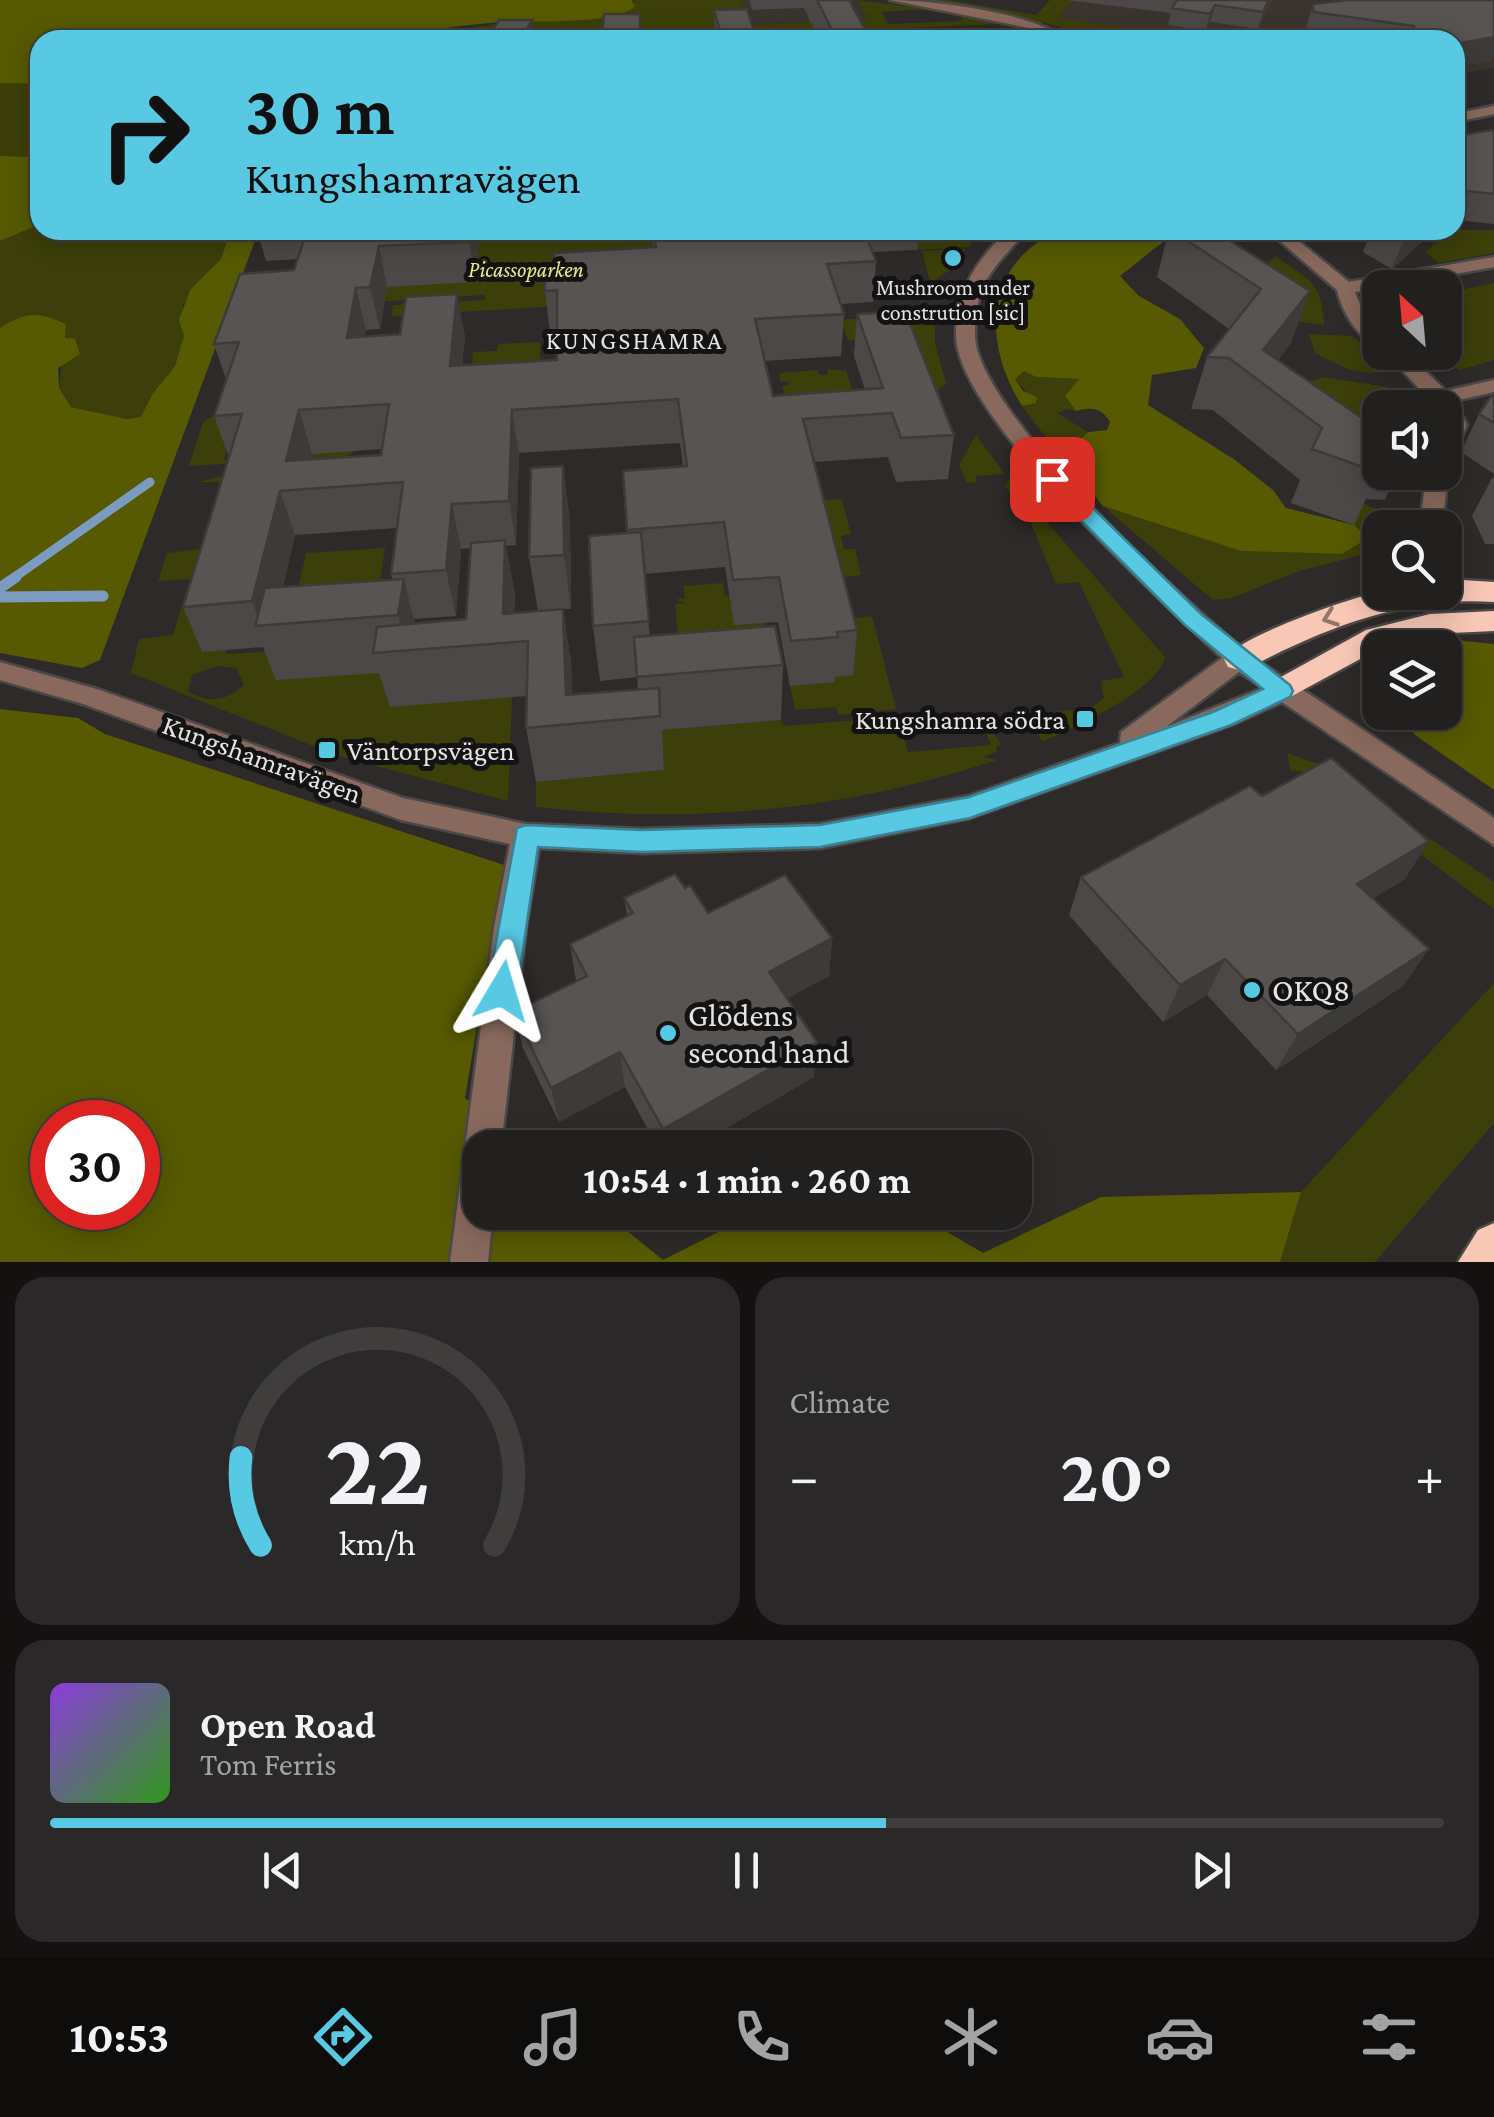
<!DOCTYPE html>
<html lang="en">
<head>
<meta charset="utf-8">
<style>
  body { margin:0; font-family:"Crimson Pro",serif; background:#2a2828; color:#f1f3f6; height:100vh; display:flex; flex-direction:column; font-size:38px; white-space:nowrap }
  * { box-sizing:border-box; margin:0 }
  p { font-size:32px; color:#a2a3a4 }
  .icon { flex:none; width:55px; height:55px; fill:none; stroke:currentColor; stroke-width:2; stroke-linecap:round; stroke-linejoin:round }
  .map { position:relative; height:1262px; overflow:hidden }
  .side { display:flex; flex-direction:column; gap:15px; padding:15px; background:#131211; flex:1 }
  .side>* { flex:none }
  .top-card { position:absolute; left:30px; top:30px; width:1435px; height:210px; border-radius:30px; box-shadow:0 5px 25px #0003,0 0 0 2px #3f3e3d; background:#58c9e3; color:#111; overflow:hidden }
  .needle { width:65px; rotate:334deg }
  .controls { position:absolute; left:1362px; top:270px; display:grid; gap:20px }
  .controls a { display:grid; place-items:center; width:100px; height:100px; border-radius:20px; background:#22201f; box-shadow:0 5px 25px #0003,0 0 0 2px #3f3e3d; font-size:50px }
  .speed { position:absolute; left:30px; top:1100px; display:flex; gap:20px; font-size:50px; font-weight:700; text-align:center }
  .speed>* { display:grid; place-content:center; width:130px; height:130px; border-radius:50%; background:#22201f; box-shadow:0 5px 25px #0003,0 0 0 2px #3f3e3d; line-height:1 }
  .speed .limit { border:15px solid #d22; background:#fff; color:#111 }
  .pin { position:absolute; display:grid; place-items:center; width:85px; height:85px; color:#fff; margin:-42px; border-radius:20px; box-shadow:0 5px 15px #0006 }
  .me { position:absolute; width:110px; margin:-55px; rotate:7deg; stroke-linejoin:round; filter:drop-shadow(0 0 8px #0008) }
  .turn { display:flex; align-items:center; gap:35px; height:210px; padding:0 50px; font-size:45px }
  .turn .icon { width:130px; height:130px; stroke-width:2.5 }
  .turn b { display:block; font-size:70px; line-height:85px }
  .big { font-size:75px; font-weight:700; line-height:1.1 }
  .side .tile { flex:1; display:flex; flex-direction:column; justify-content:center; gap:15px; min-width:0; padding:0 35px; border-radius:30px; background:#2a2828 }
  .side .dial { align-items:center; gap:0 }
  .dial svg { height:260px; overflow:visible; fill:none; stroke:#3f3e3d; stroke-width:7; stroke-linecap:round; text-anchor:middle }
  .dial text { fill:#f1f3f6; stroke:none }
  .song { display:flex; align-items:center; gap:30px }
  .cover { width:120px; height:120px; border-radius:15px; background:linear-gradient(135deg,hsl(270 70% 55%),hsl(110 70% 35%)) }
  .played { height:10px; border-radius:5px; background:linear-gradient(90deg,#58c9e3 60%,#3f3e3d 60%) }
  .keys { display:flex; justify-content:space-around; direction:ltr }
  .heat { display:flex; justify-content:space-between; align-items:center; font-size:55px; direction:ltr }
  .side .tiles { flex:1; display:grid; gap:15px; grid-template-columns:1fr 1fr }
  .tile:last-child { grid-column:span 2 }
  .trip { position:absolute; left:462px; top:1130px; width:570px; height:100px; border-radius:30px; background:#22201f; box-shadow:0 5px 25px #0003,0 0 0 2px #3f3e3d; font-weight:700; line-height:100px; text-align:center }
  .tab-bar { display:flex; height:160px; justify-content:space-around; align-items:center; background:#0e0d0c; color:#a2a3a4 }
  .tab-bar .icon { width:70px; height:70px }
  .tab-bar .on { color:#58c9e3 }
  .tab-bar b { font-size:45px; color:#f1f3f6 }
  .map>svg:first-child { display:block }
  .built { fill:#3b332e }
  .green { fill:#3c3f09; fill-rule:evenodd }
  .forest { fill:#575a00; fill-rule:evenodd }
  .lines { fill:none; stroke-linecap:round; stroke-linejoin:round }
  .stream-far1 { stroke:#7b9bc2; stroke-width:9 }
  .stream { stroke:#7b9bc2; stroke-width:11 }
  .minor-casing { stroke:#4b4847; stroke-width:5 }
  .highway-casing { stroke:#4b4847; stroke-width:5 }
  .minor { fill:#89695d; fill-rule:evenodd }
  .highway { fill:#f8c7b6; fill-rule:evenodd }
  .wall { fill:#4b4847; fill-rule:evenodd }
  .shaded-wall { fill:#3d3b39 }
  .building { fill:#575452; stroke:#3d3b39; stroke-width:2.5; fill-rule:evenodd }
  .oneway { stroke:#91766d }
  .route { fill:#58c9e3; stroke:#398394; stroke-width:2.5 }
  .poi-dot { fill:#58c9e3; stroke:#141313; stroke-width:4 }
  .labels { text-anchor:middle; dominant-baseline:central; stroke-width:10; stroke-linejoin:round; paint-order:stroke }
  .far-park-label { font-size:22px; font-style:italic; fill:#e6ed82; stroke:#141313 }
  .far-poi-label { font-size:22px; fill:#e6e4e3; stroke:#141313 }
  .far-neighbourhood-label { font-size:25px; letter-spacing:2.5px; fill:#e6e4e3; stroke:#141313 }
  .poi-label { font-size:28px; fill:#e6e4e3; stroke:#141313; text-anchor:end }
  .street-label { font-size:28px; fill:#e6e4e3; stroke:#141313 }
  .near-poi-label { font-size:32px; fill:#e6e4e3; stroke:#141313; text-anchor:start }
</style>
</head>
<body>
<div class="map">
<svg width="1494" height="1262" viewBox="0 0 1494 1262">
  <rect width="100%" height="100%" fill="#2d2a29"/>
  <!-- built -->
  <path class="built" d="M741,0H857L869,19L751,25Z
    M1073,0H1414L1494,36V68L1455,75V40H1140L1144,32L1057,18Z"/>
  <!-- green -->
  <path class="green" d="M631,0H741L751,25L868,19L857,0L926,9L882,12L888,24L962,21V16L999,24L628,40L392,38L635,6Z
    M915,0H948L1036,15L1050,0H1073L1058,18L1145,31L1140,40H1090L1076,31L1049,24Z
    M0,83L40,84V157L0,156Z
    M40,224V230H231L221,259L190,291L183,306L185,336L175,366L153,393L142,417L127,419L71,407L59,388L64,339L17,318L0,328V241Z
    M495,230H655L651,231L658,285L559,306L391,316L393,305L485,300V295L308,306L315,279L395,286L475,282L479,234L495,233Z
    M908,230H984L968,247L917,250Z
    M1461,230H1494V253L1439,263L1425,252L1446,234Z
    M966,249L951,269L935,280L933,299L917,301L922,299L908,289L913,284L930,282L922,251Z
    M1276,257C1310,280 1322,282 1324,325L1295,321L1251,274Z
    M1494,283V360L1460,370L1432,353L1445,352V293Z
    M925,312L935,315V343L946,383L929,398L901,353L854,356L852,351L858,350L854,340H848L840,320Z
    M1309,334L1352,336L1392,368C1366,380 1339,366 1315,353Z
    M540,342V391L470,388L473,352L497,351L498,344Z
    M827,369L846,371L860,413L788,411L782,386L789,385L788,381L781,382L779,373L817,370L819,375L828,374Z
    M1024,371L1036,377L1081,379L1065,396L1076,411L1067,409L1057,413L1088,432L1080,441L1051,444L1022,406L1036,403L1015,379Z
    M1323,377L1387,387L1409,402L1408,407L1380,408V463L1297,386Z
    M217,413L229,440L224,460L357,450L345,457L189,466L203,422Z
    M976,435L1005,474L976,476L977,482L967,483L959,465Z
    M226,475V654L283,651L413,670L512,697L508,801L335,755L339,749L323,743L318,748L131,673L139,639L173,635L190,579L158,581L167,553L200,549L220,482H197ZM217,666L236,668L244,685C227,701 208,704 188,691L192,675Z
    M1009,479L1165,657C1158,691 1073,728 1042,742L1030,721L1036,714L1091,708L1104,698L1101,681L1124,677L1079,582L1056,584L1024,506L1004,486Z
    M1347,498L1385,512L1389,518L1417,523L1413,527L1380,528V550L1299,571L1232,598L1213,600L1103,506L1242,551L1342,554L1368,538L1354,525Z
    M842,499L851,534L841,536L844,549H855L861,575L838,578L811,501Z
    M385,548L375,614L291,621L306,553Z
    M723,583L725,596L759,593L768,643L679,645L675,604L686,603L674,600L685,598L683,586Z
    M872,616L896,709L838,715L836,707L795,710L790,686L840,620Z
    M898,717L908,752L991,745L982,722L988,724L1001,744L996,746L997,752L983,757L997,760C847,810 694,825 536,807V782L664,770L661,730L781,720L783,726Z
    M1287,753L1319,764L1494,882V909L1311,773L1290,770Z
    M1494,983V1123L1375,1262H1280L1301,1192Z"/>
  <!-- forest -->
  <path class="forest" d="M0,0H631L635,6C616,26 529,20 499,22C461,26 422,29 385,40H40V84L0,83Z
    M0,156L40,157V224L0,241Z
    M231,230H259L100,660L82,668L0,653V328C27,311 37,312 66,324L65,338L75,339L80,354L58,368L59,388L71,407L127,419L141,417L153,393L175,366L184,336L179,320L190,290L221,259Z
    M1061,230H1178L1120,276L1139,296L1180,319L1204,348L1196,368L1152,375L1148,405L1235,460L1273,490L1286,508L1354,525L1368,538L1342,554L1241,551L1103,506L1051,444L1079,441L1088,432L1107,430L1110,422C1101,407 1092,407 1076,411L1065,396L1079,379L1036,377L1024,371L1015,379L1023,391L1037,397L1036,403L1022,406C982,343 983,262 1061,230Z
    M1455,640L1494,644V790L1415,735L1398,713L1445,712V648L1426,647Z
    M0,709L78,718L105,734L504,865L465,1098L526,1147L480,1148V1212L605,1213L663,1260L756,1213H915L983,1253L1101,1197L1301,1192L1280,1262H0ZM52,1122H138V1208H52Z"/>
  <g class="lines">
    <!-- stream-far1 -->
    <path class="stream-far1" d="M12,579L150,482"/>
    <!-- stream -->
    <path class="stream" d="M0,588L16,577
      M0,597L103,596"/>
    <!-- minor casing -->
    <g class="minor-casing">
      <path id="minor" d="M890,0C932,0 1036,13 1066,40H1051L1034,29Z
        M1494,106V114L1455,122V114Z
        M1009,230H1027C995,268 976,278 975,334C973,408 1188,605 1248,653C1274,673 1303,689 1330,708C1385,744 1439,781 1494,818V845L1282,702L1231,725L970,818L820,848L642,853L539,848L526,927L501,1148H480V1212H493L488,1262H450L462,1170L469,1157L465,1148L494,927L510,844L401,820L83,704L0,680V662L100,690L403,798L526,824L642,829L820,824L969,796L1120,743L1121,732L1222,658C1161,600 958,417 956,336C955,293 978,257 1009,230ZM1239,672L1263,688L1166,727Z
        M1267,230H1285L1349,282L1494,257V267L1355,292C1361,312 1380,326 1380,347C1358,339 1342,312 1337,290Z
        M1385,352H1406L1446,391L1494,380V392L1454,401L1467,425L1453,456L1445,457V408H1437Z
        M1445,468L1448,472L1444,511L1441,516H1425L1422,511L1426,472H1445Z"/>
    </g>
    <!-- highway casing -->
    <g class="highway-casing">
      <path id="highway" d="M1462,580L1494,582V602C1405,596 1328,627 1250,667L1239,670L1228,667L1224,659C1236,638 1355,595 1382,592C1402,590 1424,592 1445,592V581Z
        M1494,611V631L1430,634L1386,645L1281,702L1270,699L1265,691L1270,683L1366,630L1430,614Z
        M1494,1223V1262H1458L1478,1230Z"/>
    </g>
    <!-- minor -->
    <use href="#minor" class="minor"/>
    <!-- highway -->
    <use href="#highway" class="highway"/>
  </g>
  <!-- wall -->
  <path class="wall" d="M749,0H849L871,40H819L804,8L752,10Z
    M1066,0H1272L1258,29L1210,22L1205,31L1168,25L1171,13Z
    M1494,0V55L1492,60L1455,67V40H1338L1306,35V28L1313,4Z
    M714,10L757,40H715Z
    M1494,131V224L1455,220V136Z
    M257,230H480L475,282L387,287L380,329L366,330L365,336H465L462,365L557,360V332H550L545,291L653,247L651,230H919L917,250L873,252L876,261L873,302L841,304L844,314L841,356L764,361L773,396L865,390L854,356L857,314L954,435L948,479L896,482L888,457L814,462L857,630L853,675L835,677V682L790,686L778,622L734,625L725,567L644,574L650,636L783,665L781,720L662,730L664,770L536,782L526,728L527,696L390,707L379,673L276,680L263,647L202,652L183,607L229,457L214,416L226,379L214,344L294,270L297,259L266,261ZM680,443L683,467L623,471L627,533L593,626L600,681L637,677L638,690L572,695L571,663L563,609H571L570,519L529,557L538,611L514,613L515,595L506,546L516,545L519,453ZM382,449L381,455L311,460L312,454ZM397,528L391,574L392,579L283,587L295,535ZM471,548L466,619L415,624L414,619L456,616L461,549Z
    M1169,230H1244L1242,236L1234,244L1292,341L1278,360L1362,418L1380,420V472H1397L1385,500L1366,499L1354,525L1291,503L1300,480L1213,410L1191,409L1207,357L1229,329L1157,277Z
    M1371,230H1435L1392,269L1363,252Z
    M1494,397V474L1461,452L1479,414Z
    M1492,478H1494V544H1485L1472,516Z
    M1262,796L1405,879L1373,898L1403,986L1276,1070L1207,995L1163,1022L1069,915L1081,877Z
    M685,888L708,913L832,938L829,976L787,998L814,1077L692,1148H658L625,1087L559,1122L523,1048L514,1012L576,981L570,944L627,916L624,898Z"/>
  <!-- shaded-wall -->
  <path class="shaded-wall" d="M1269,0H1272L1258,29L1263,12Z
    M1215,5L1210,22L1205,31L1210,14Z
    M532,20L535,40H521Z
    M1494,37V55L1492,60L1455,67V44Z
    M470,230H480L475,282L469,242Z
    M1213,230H1244L1242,236L1217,261Z
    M1414,230H1435L1392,269L1404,239Z
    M379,246L387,287L380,329L370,287Z
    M356,288L366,330L357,380L347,338Z
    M1310,291L1292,341L1261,383L1263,350Z
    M457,294L465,336L458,409L450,366Z
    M299,410L312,454L304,489L286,461Z
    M512,410L519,453L516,545L509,501Z
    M563,466L570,519L571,609L564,555Z
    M280,491L295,535L274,624L261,625L252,601Z
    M452,504L461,549L456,616L446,570Z
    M505,540L515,595L514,642L503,614Z
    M404,579L417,633L407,650L398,615Z
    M563,609L571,663L574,724L566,695Z
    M1429,841L1405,879L1335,922L1357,884Z
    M832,938L829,976L768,1009L769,972Z
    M1429,949L1403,986L1276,1070L1298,1034Z
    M1225,959L1207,995L1163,1022L1180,985Z
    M817,1042L814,1077L692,1148H665L663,1129Z
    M620,1052L625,1087L559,1122L551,1088Z"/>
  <!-- building -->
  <path class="building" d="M817,0H849L871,40H837Z
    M1177,0H1269L1263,12L1215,5L1210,14L1172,8Z
    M1347,0H1494V37L1455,44V40H1414V26L1313,12V4Z
    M747,9L757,40H723L714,10Z
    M604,14H640V40H602Z
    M499,20H532L521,40H486Z
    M1020,36L1023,40H968L966,38Z
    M1492,130L1494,131V194L1458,190L1455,193V136Z
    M307,230H470L469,242L379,246L370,287L356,288L347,338L400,334L406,297L457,294L450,366L557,360V290L545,291L546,263L555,262L554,253L656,247L654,230H864L876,261L827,264L844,314L755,319L773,396L883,388L857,314L905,311L954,435L901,438L892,413L803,419L857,630L837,632L838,637L791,641L779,577L733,580L724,522L627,530L623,471L687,466L678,399L512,410L509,501L452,504L446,570L391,574L403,482L280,491L252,601L183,607L242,414L214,416L239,342L214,344L240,274L294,270ZM389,404L381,455L286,461L299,410Z
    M1171,230H1213L1310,291L1263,350L1362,418L1380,420V445H1370L1377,472L1312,449L1322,428L1229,358L1207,357L1261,289Z
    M1387,230H1414L1404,239Z
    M1491,396L1494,397V423L1479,414Z
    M563,466L564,555L529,557L531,468Z
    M641,532L649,621L593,626L589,536Z
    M505,540L503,614L563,609L566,695L659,688L660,716L526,728L528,641L373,653L377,627L466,619L471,543Z
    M404,579L398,615L255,626L265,588Z
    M775,626L783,665L637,677L634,637Z
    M1331,758L1429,841L1357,884L1429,949L1298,1034L1225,959L1180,985L1081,877L1250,786L1262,796Z
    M675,874L685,888L690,885L708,913L785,875L832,938L769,972L817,1042L663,1129L620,1052L551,1088L514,1012L587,976L570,944L633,913L624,898Z"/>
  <!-- one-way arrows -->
  <defs><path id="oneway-chevron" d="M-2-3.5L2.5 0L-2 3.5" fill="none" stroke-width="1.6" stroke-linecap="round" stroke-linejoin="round" transform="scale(2.5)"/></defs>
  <use class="oneway" href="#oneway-chevron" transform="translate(1330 618) rotate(160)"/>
  <!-- route -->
  <path class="route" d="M1052,473L1059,475L1201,614L1290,685L1293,691L1290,697L1231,725L970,818L820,847L642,852L538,847L517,991L512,1000L502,1004L491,1000L487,991L517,828L526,825L642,830L820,825L969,797L1213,712L1263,689L1185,625L1045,484V475Z"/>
  <!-- markers -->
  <g class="poi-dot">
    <circle cx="953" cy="258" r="10"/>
    <rect x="1075" y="709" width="20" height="20" rx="5"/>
    <rect x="317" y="740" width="20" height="20" rx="5"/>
    <circle cx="1252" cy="990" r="10"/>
    <circle cx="668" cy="1033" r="10"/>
  </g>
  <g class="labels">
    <!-- far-park labels -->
    <g class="far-park-label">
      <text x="526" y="269">Picassoparken</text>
    </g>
    <!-- far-poi labels -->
    <g class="far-poi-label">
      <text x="953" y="287">Mushroom under<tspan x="953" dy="25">constrution [sic]</tspan></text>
    </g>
    <!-- far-neighbourhood labels -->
    <g class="far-neighbourhood-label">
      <text x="635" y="340">KUNGSHAMRA</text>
    </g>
    <!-- poi labels -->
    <g class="poi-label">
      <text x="1065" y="719">Kungshamra södra</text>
      <text x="347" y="750" text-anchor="start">Väntorpsvägen</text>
    </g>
    <!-- street labels -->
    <g class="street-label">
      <text transform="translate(262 759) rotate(20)">Kungshamravägen</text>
    </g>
    <!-- near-poi labels -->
    <g class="near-poi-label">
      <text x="1272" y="990">OKQ8</text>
      <text x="688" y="1015">Glödens<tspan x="688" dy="37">second hand</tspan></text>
    </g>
  </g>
</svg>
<div class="controls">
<a><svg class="needle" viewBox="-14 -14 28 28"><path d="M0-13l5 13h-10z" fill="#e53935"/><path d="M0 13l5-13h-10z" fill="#a2a3a4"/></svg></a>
<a><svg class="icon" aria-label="sound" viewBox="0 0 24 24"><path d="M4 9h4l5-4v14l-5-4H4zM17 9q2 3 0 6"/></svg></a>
<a><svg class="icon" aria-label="search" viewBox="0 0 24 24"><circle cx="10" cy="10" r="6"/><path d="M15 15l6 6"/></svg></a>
<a><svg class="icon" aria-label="layers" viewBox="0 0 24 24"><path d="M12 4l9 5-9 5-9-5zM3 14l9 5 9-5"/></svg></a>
</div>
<div class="speed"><div class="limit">30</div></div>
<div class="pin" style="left:1052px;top:479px;background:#d93025"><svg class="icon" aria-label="arrive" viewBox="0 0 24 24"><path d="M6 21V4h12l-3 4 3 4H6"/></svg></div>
<svg class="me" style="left:502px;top:991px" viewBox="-20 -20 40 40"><path d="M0-17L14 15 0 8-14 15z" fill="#58c9e3" stroke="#fff" stroke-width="4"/></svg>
<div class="trip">10:54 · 1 min · 260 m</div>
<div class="top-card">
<div class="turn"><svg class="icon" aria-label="right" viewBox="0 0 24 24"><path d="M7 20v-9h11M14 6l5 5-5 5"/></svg><div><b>30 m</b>Kungshamravägen</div></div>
</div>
</div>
<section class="side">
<div class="tiles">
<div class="tile dial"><svg viewBox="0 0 100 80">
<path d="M14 69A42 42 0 1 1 86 69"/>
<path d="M14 69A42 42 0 0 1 8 42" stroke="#58c9e3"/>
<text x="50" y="56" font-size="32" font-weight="700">22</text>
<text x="50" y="72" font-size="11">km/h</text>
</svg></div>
<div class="tile"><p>Climate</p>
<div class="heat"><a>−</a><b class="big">20°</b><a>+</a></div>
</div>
<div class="tile">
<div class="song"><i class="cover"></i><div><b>Open Road</b><p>Tom Ferris</p></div></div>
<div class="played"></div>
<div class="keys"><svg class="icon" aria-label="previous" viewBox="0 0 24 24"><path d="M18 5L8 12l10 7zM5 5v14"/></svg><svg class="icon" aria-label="pause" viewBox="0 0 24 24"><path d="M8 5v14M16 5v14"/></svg><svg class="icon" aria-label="next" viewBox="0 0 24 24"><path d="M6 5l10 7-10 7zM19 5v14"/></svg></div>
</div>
</div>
</section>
<nav class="tab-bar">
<b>10:53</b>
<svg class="icon on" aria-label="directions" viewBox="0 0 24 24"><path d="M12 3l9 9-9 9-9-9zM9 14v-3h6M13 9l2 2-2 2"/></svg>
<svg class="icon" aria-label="music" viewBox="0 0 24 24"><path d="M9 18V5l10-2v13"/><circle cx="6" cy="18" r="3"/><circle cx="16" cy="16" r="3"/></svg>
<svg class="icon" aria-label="phone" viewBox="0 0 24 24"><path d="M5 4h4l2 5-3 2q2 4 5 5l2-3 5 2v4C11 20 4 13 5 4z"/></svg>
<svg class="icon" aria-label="climate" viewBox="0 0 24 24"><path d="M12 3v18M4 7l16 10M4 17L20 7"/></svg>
<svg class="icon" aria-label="car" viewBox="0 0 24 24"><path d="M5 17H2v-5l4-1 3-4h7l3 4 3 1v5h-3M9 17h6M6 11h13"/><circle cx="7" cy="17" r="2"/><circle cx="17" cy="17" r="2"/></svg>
<svg class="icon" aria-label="filters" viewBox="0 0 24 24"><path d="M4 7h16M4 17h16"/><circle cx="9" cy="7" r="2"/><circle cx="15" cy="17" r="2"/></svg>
</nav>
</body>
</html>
